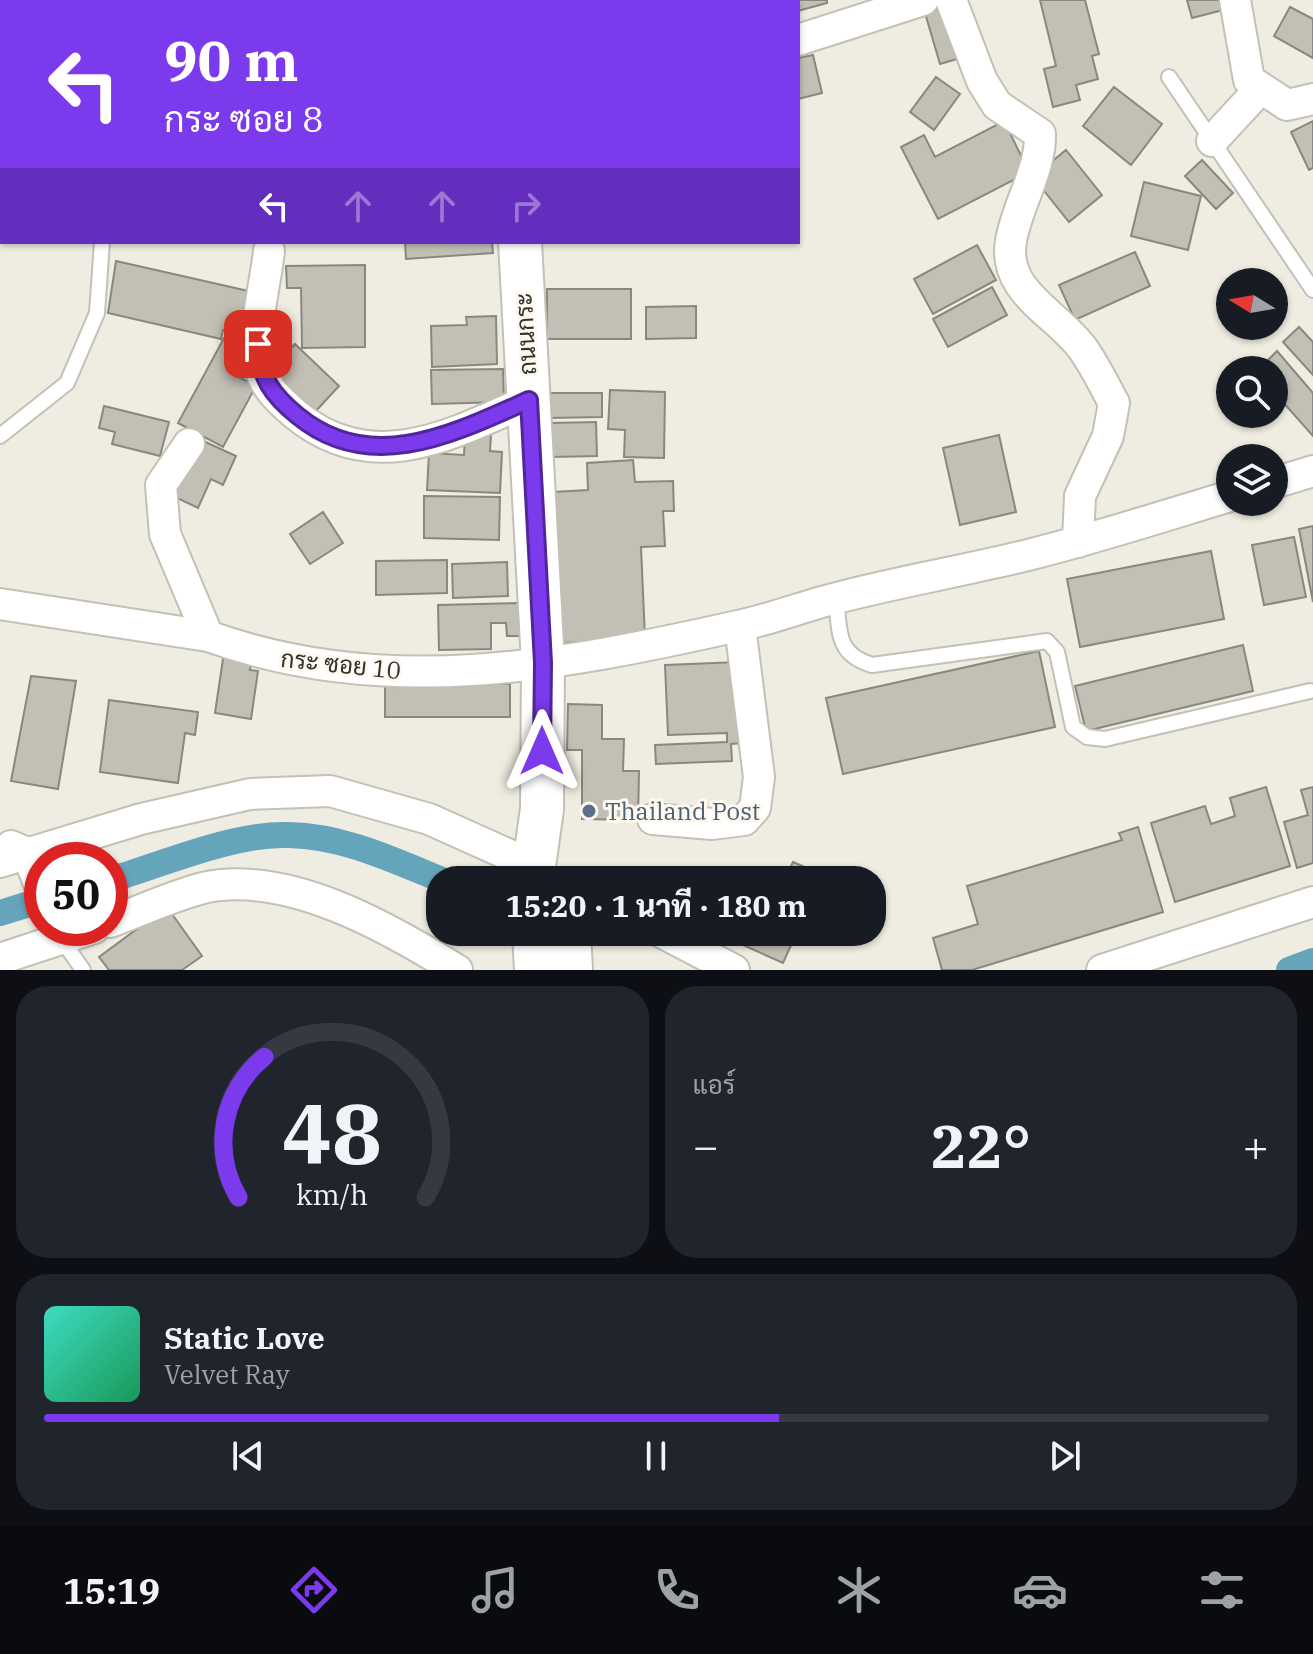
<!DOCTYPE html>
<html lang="th">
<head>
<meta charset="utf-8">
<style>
  body { margin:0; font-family:"IBM Plex Serif",Sarabun,serif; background:#20242c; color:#f1f3f6; height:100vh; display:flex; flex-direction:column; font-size:30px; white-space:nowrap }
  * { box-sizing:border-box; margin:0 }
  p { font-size:26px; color:#9ea1a6 }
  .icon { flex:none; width:44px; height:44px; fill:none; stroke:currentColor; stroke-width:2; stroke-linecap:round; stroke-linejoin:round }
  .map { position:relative; height:970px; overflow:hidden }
  .drawer { display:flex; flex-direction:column; gap:16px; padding:16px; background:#0d0f14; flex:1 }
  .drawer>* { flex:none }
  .hud { position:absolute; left:0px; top:0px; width:800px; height:244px; box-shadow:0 2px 6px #0004; background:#7c3aed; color:#fff; overflow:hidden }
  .needle { width:52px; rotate:281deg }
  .tools { position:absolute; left:1216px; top:268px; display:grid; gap:16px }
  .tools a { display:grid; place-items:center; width:72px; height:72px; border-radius:50%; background:#171b24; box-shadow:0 2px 6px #0004; font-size:40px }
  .speed { position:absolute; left:24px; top:842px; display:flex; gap:16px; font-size:40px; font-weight:700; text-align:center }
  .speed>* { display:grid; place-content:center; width:104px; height:104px; border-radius:50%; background:#171b24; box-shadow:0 2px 6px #0004; line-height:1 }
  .speed .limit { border:12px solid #d22; background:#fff; color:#111 }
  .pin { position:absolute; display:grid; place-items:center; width:68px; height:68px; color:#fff; margin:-34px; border-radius:16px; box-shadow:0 4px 12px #0006 }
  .me { position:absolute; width:88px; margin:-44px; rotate:0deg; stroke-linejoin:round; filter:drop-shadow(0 0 6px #0008) }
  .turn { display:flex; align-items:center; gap:28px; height:168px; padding:0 32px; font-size:36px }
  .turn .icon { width:104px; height:104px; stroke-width:2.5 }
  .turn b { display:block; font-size:56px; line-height:68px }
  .lanes { display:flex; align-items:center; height:76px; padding:0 32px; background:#0003; justify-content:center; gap:40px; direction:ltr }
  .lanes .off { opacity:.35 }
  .big { font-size:60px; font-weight:800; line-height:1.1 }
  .drawer .tile { flex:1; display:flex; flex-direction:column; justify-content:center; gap:12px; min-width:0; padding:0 28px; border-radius:32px; background:#20242c }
  .drawer .dial { align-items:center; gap:0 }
  .dial svg { height:208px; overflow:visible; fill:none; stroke:#363941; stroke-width:7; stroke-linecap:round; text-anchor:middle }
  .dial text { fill:#f1f3f6; stroke:none }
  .song { display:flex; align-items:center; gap:24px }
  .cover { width:96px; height:96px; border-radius:12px; background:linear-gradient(135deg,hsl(170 70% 55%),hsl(150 70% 35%)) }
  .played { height:8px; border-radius:4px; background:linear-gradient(90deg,#7c3aed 60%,#363941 60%) }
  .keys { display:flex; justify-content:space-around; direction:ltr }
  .heat { display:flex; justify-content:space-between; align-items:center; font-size:44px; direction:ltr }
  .drawer .tiles { flex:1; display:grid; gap:16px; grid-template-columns:1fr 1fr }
  .tile:last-child { grid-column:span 2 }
  .trip { position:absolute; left:426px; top:866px; width:460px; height:80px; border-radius:32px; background:#171b24; box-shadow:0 2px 6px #0004; font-weight:800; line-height:80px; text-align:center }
  .tabs { display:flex; height:128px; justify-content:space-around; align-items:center; background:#090b0e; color:#9ea1a6 }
  .tabs .icon { width:56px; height:56px }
  .tabs .current { color:#7c3aed }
  .tabs b { font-size:36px; color:#f1f3f6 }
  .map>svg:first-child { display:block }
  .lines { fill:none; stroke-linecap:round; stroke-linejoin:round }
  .canal { stroke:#65a5bb; stroke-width:26 }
  .building { fill:#c2bfb5; stroke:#8a877e; stroke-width:2 }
  .lane-casing { stroke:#c3c0b6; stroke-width:18 }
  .street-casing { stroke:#c3c0b6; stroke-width:34 }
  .secondary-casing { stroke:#c3c0b6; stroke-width:46 }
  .lane { stroke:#fff; stroke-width:14 }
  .street { stroke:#fff; stroke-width:30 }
  .secondary { stroke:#fff; stroke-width:42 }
  .route-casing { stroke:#51269a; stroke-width:20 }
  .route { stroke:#7c3aed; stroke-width:14 }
  .service-dot { fill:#5c6f8a; stroke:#fdf9ef; stroke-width:3 }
  .labels { text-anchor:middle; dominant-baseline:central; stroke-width:6; stroke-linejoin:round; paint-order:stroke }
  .street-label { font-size:24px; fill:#33312e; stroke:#fdf9ef }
  .service-label { font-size:24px; fill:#4e5e75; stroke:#fdf9ef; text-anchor:start }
</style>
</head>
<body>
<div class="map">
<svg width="1313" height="970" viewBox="0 0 1313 970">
  <rect width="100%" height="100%" fill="#efece1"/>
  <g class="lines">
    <!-- canal -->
    <path class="canal" d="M110,880C163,864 234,833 289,835C343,836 393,860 442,880
      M0,913L42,900
      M1289,970L1313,961"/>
  </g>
  <!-- building -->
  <path class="building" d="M761,0H827V3L798,11V2Z
    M1040,0H1085L1099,54L1092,56L1098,79L1076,85L1080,100L1053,107L1044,69L1056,66Z
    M1187,0H1224L1227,9L1192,18Z
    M950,6L964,57L940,64L925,13Z
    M1290,7L1313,19V58L1274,36Z
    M813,55L822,93L798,99V58Z
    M936,77L960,94L934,130L910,112Z
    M1114,87L1162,124L1131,165L1083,126Z
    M1004,121L1029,172L938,219L901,147L924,135L935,157Z
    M1313,121V168L1309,170L1291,132Z
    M1066,150L1102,195L1069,222L1033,177Z
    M1202,160L1233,193L1216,209L1185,176Z
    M1144,182L1201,196L1188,250L1131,236Z
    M405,242H492L493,253L406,259Z
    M977,245L996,280L933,314L914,279Z
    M1135,252L1150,286L1075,320L1059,285Z
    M116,261L253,292L243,335L223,330L221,339L108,313Z
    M365,265V347L302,348L301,288H287L286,266Z
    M992,287L1007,315L948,347L933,319Z
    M547,289H631V339H547Z
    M696,306V338L646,339V307Z
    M496,316L497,364L432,367L431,326L467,325L466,317Z
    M1299,327L1313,342V375L1283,342Z
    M224,338L246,350L233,374L256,386L223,447L178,423Z
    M295,344L339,386L314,413L270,371Z
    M1277,351L1313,393V436L1274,392V370H1258Z
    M503,369L504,402L432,404L431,370Z
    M610,390L665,392L664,458L624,457L625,430L608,429Z
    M550,393H602V417L550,418Z
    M104,406L169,422L160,456L112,444L115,432L99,428Z
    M596,422L597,456L551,457L550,423Z
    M465,434L491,435L490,451L502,452L500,493L427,490L429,453L464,455Z
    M999,435L1016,512L960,525L943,448Z
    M199,439L236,456L223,485L211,479L198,508L173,496Z
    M633,460L635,482L673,481L674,511H663L665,546L641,547L645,638L562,643L553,492L588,490L587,463Z
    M424,496L500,497L499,540L424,538Z
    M323,512L343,543L310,564L290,534Z
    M1313,526V602L1299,529Z
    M1294,537L1306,597L1264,605L1252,545Z
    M1211,551L1224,619L1080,647L1067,579Z
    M447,560V593L376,595V561Z
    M507,562L508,596L453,598L452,564Z
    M520,603V636H507L506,623H491V649L439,650L438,605Z
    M1243,645L1253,691L1086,731L1075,686Z
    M1039,651L1055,727L843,774L826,698Z
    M224,652L252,657L250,670L258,671L251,719L215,713Z
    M739,662L742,743L731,744L732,761L656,764L655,745L727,742V733L668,735L665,665Z
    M31,676L76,681L58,789L11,781Z
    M385,684H510V717H385Z
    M109,700L198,712L195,735L185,733L178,783L100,772Z
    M568,704L602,705V739H624L623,771H639L638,820L582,819V750H567Z
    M1266,787L1290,866L1175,902L1151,823L1205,806L1211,824L1235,816L1230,798Z
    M1313,787V863L1297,868L1284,822L1308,815L1301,790Z
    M1138,827L1163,912L972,970H942L933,938L978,924L967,886L1122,840L1119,833Z
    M793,862L823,875L821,880H784Z
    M167,907L202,956L182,970H109L99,957Z
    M714,932H797L783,963Z"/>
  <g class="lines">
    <!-- lane casing -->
    <g class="lane-casing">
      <path id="lane" d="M1169,77L1313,290
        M0,436L67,383L97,313L102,242
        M836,598C840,630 835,654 872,665L1047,641L1057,652L1073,727L1087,737L1105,739L1310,691
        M62,940L83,970"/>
    </g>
    <!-- street casing -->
    <g class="street-casing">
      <path id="street" d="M28,0L30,2
        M214,0V2
        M951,0L982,81L997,105L1040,134C1041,170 1017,205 1011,241C1002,292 1057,313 1083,349C1095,366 1104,385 1114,403L1108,436L1080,496L1078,542
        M1235,0L1249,80L1287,105L1313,99
        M798,40L923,0
        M1212,141L1261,88
        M269,251C265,287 252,331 260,367C264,387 280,401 295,414C372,478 451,435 529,400
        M189,444L161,485L165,534L208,636C385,700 559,666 738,626C772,619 804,606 837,598C902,581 968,570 1032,554C1099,537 1164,516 1230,496
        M1274,483L1313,471
        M0,604L208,636
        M653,819L712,824L744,820L755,808L759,777L740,626
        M11,846L27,853L42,891
        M0,862L141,819L250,794L330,791L429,819L534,866
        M110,922C140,911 172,896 203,888C287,869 389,928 457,970
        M661,932L734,970
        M0,959L94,928
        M1102,970L1313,902"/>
    </g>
    <!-- secondary casing -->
    <g class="secondary-casing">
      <path id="secondary" d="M489,0V2
        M520,242L543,663L542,809L532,880
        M534,932L536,970
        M569,932L571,970"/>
    </g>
    <!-- lane -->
    <use href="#lane" class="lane"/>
    <!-- street -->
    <use href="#street" class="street"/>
    <!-- secondary -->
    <use href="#secondary" class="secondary"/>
  </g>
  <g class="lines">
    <!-- route casing -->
    <g class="route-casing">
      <path id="route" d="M258,344C260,378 272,395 298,416C371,476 455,433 529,400L543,663L542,751"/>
    </g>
    <!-- route -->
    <use href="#route" class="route"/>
  </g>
  <!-- markers -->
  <circle class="service-dot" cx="589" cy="811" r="8"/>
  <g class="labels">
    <!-- street labels -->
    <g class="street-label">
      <text transform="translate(525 334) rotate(-93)">ถนนกระ</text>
      <text transform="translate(341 664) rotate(6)">กระ ซอย 10</text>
    </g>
    <!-- service labels -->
    <g class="service-label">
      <text x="605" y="811">Thailand Post</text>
    </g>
  </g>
</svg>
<div class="tools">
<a><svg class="needle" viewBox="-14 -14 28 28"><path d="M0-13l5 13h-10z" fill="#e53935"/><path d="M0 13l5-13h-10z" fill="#9ea1a6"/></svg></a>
<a><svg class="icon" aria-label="search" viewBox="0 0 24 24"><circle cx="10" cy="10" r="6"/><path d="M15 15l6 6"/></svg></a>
<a><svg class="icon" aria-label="layers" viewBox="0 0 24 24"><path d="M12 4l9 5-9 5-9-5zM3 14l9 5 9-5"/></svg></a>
</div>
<div class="speed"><div class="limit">50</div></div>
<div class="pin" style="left:258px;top:344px;background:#d93025"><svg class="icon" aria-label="arrive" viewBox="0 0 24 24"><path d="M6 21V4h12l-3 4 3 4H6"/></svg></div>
<svg class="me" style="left:542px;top:751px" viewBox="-20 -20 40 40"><path d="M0-17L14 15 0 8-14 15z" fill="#7c3aed" stroke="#fff" stroke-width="4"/></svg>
<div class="trip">15:20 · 1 นาที · 180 m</div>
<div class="hud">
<div class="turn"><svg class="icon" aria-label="left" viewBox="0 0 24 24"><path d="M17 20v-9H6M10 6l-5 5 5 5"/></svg><div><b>90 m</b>กระ ซอย 8</div></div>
<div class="lanes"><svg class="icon" aria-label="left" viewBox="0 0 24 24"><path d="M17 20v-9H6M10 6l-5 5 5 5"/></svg><svg class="icon off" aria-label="ahead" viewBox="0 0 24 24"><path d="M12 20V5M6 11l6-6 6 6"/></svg><svg class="icon off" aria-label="ahead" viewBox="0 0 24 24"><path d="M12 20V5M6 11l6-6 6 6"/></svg><svg class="icon off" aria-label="right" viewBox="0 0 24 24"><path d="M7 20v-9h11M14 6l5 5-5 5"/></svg></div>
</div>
</div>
<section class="drawer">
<div class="tiles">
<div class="tile dial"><svg viewBox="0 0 100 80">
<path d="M14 69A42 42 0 1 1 86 69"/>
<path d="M14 69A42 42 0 0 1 24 15" stroke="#7c3aed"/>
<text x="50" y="56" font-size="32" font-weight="700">48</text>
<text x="50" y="72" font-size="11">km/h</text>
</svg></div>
<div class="tile"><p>แอร์</p>
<div class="heat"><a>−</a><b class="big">22°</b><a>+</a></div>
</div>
<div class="tile">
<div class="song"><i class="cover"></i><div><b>Static Love</b><p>Velvet Ray</p></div></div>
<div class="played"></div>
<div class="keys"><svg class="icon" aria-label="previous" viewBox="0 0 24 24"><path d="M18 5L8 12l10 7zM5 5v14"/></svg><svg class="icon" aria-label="pause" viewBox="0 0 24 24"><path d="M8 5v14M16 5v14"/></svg><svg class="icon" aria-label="next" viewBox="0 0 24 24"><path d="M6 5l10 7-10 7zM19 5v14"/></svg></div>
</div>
</div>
</section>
<nav class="tabs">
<b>15:19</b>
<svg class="icon current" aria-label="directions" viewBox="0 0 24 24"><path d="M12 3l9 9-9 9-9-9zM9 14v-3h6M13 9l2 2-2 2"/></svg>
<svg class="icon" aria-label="music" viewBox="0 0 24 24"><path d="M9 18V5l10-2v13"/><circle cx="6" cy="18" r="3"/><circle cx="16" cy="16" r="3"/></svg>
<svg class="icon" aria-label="phone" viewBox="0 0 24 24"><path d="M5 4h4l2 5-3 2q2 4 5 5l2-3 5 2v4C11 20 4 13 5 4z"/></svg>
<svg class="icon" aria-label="climate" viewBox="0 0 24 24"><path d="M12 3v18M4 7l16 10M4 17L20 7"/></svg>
<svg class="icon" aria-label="car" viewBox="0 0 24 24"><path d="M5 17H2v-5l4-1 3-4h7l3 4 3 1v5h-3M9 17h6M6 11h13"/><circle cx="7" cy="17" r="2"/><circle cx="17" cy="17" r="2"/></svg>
<svg class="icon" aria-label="filters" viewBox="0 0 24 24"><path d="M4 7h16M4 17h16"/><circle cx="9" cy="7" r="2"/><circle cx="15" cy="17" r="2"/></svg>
</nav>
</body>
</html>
